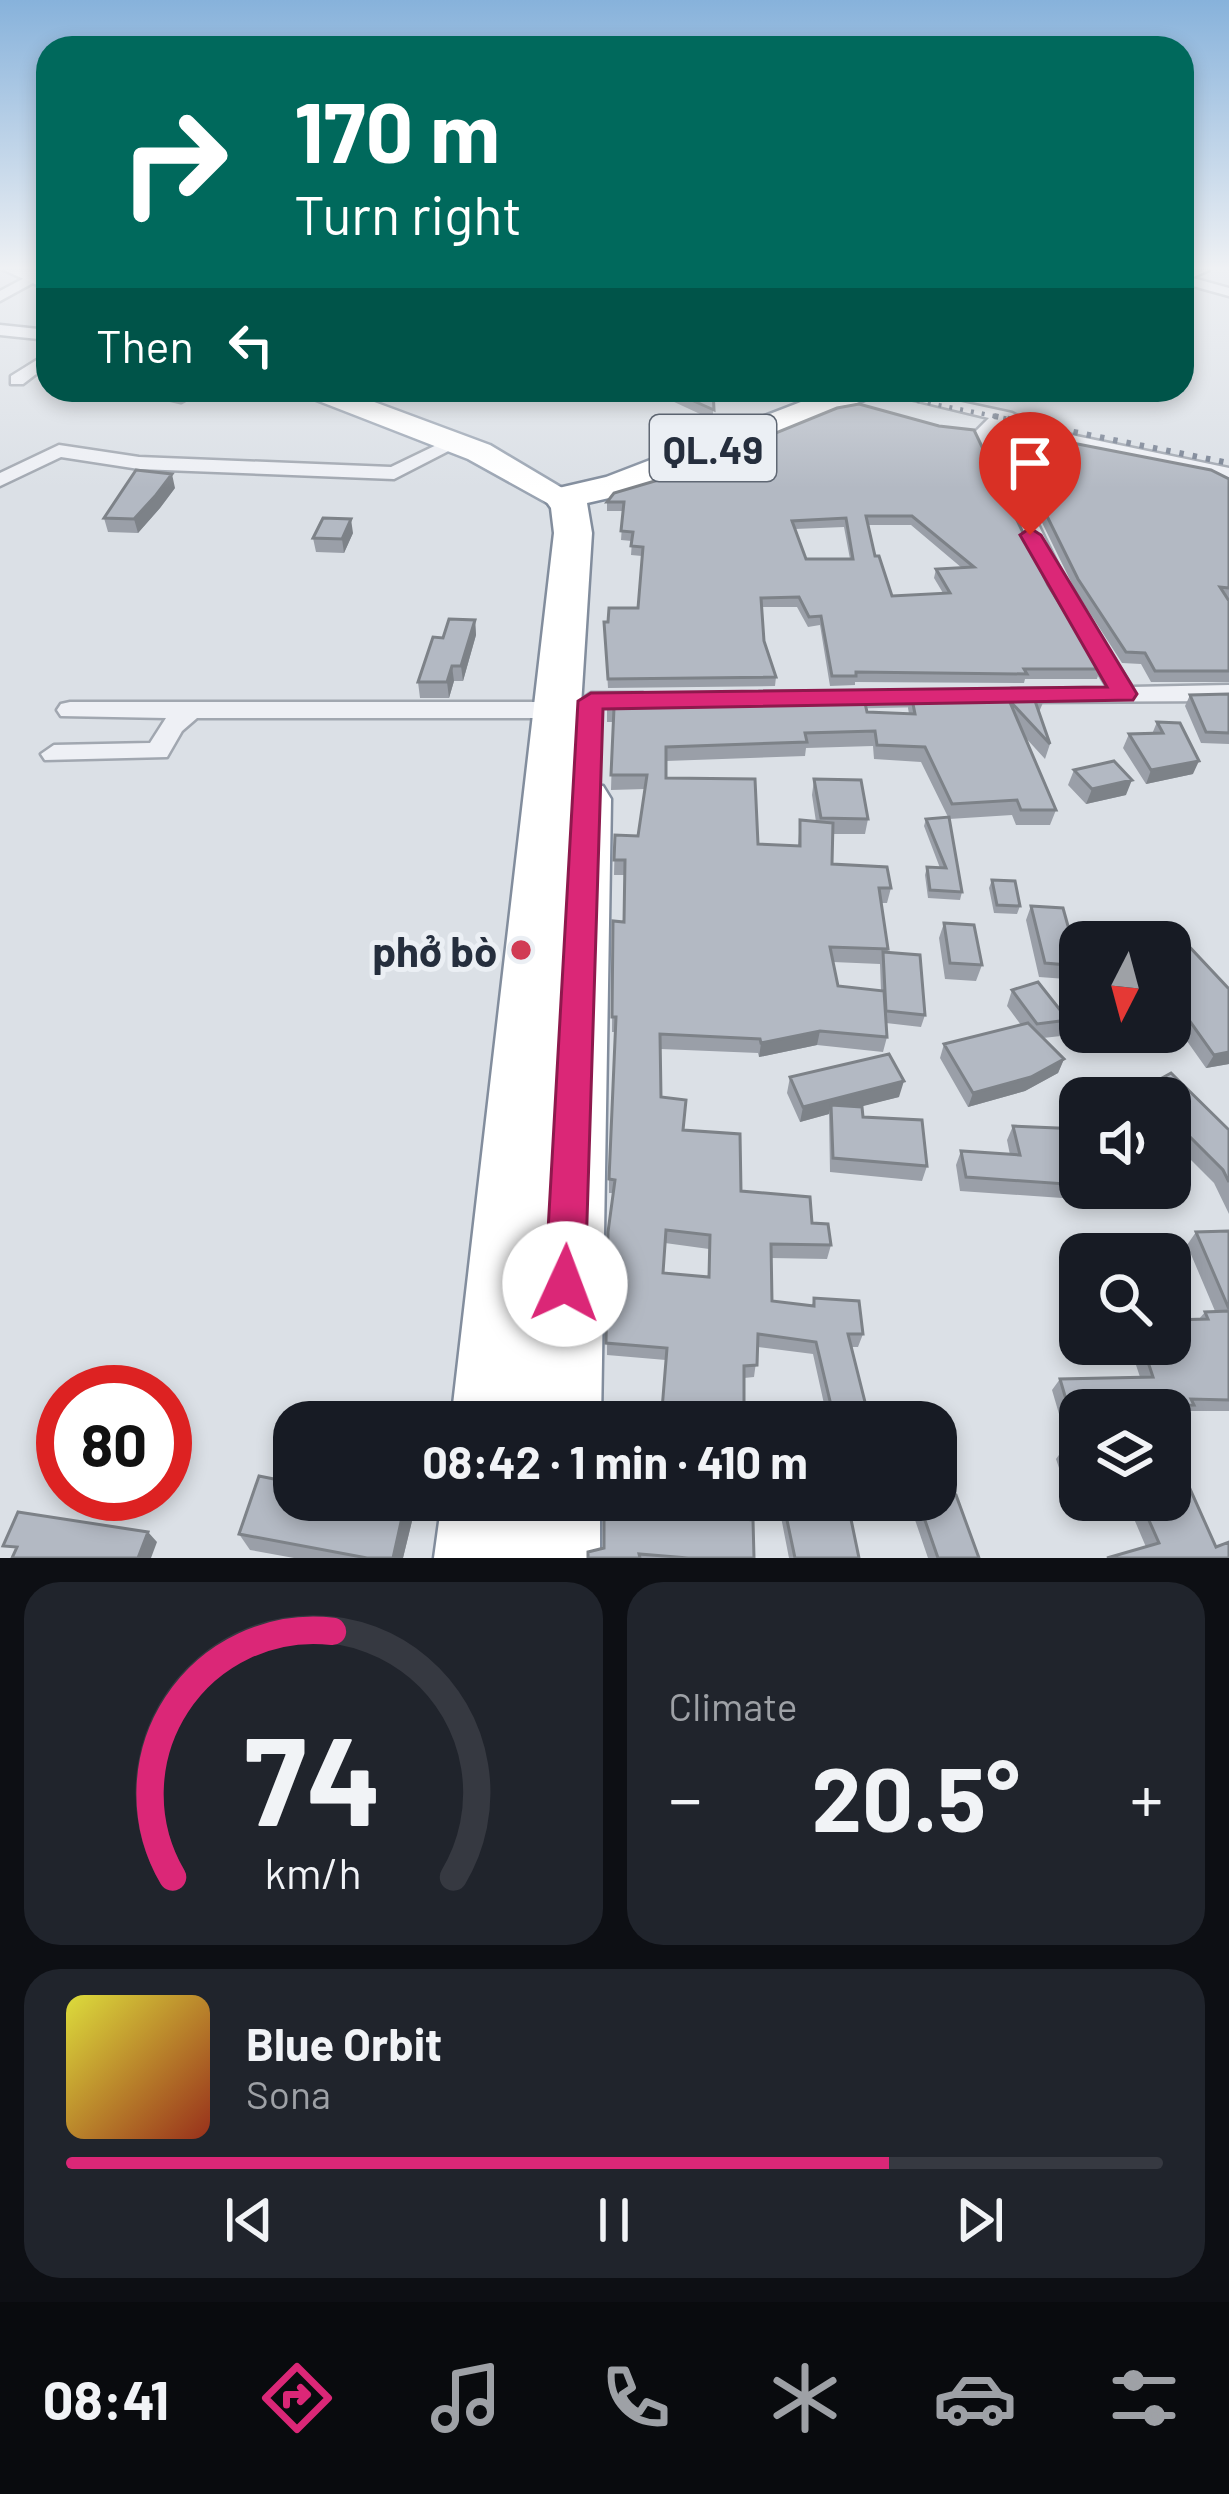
<!DOCTYPE html>
<html lang="en">
<head>
<meta charset="utf-8">
<style>
  body { margin:0; font-family:Barlow,sans-serif; background:#20242c; color:#f1f3f6; height:100vh; display:flex; flex-direction:column; font-size:45px; white-space:nowrap }
  * { box-sizing:border-box; margin:0 }
  p { font-size:39px; color:#9ea1a6 }
  .icon { flex:none; width:66px; height:66px; fill:none; stroke:currentColor; stroke-width:2; stroke-linecap:round; stroke-linejoin:round }
  .map { position:relative; height:1558px; overflow:hidden }
  .sheet { display:flex; flex-direction:column; gap:24px; padding:24px; background:#0d0f14; flex:1 }
  .sheet>* { flex:none }
  .banner { position:absolute; left:36px; top:36px; width:1158px; height:366px; border-radius:36px; box-shadow:0 6px 18px #0003; background:#00695c; color:#fff; overflow:hidden }
  .needle { width:78px; rotate:186deg }
  .controls { position:absolute; left:1059px; top:921px; display:grid; gap:24px }
  .controls a { display:grid; place-items:center; width:132px; height:132px; border-radius:24px; background:#171b24; box-shadow:0 6px 18px #0003; font-size:60px }
  .speed { position:absolute; left:36px; top:1365px; display:flex; gap:24px; font-size:60px; font-weight:700; text-align:center }
  .speed>* { display:grid; place-content:center; width:156px; height:156px; border-radius:50%; background:#171b24; box-shadow:0 6px 18px #0003; line-height:1 }
  .speed .limit { border:18px solid #d22; background:#fff; color:#111 }
  .pin { position:absolute; display:grid; place-items:center; width:102px; height:102px; color:#fff; margin:-123px -51px; border-radius:50% 50% 50% 0; rotate:-45deg; box-shadow:0 0 12px #0007 }
  .pin .icon { rotate:45deg }
  .me { position:absolute; width:132px; margin:-66px; rotate:2deg; stroke-linejoin:round; filter:drop-shadow(0 0 9px #0008) }
  .turn { display:flex; align-items:center; gap:42px; height:252px; padding:0 60px; font-size:54px }
  .turn .icon { width:156px; height:156px; stroke-width:2.5 }
  .turn b { display:block; font-size:84px; line-height:102px }
  .then { display:flex; align-items:center; height:114px; padding:0 60px; background:#0003; gap:24px; font-size:45px }
  .big { font-size:90px; font-weight:700; line-height:1.1 }
  .sheet .card { flex:1; display:flex; flex-direction:column; justify-content:center; gap:18px; min-width:0; padding:0 42px; border-radius:36px; background:#20242c }
  .sheet .dial { align-items:center; gap:0 }
  .dial svg { height:312px; overflow:visible; fill:none; stroke:#363941; stroke-width:7; stroke-linecap:round; text-anchor:middle }
  .dial text { fill:#f1f3f6; stroke:none }
  .song { display:flex; align-items:center; gap:36px }
  .cover { width:144px; height:144px; border-radius:18px; background:linear-gradient(135deg,hsl(60 70% 55%),hsl(10 70% 35%)) }
  .played { height:12px; border-radius:6px; background:linear-gradient(90deg,#db2777 75%,#363941 75%) }
  .keys { display:flex; justify-content:space-around; direction:ltr }
  .heat { display:flex; justify-content:space-between; align-items:center; font-size:66px; direction:ltr }
  .sheet .tiles { flex:1; display:grid; gap:24px; grid-template-columns:1fr 1fr }
  .card:last-child { grid-column:span 2 }
  .trip { position:absolute; left:273px; top:1401px; width:684px; height:120px; border-radius:36px; background:#171b24; box-shadow:0 6px 18px #0003; font-weight:700; line-height:120px; text-align:center }
  .dock { display:flex; height:192px; justify-content:space-around; align-items:center; background:#090b0e; color:#9ea1a6 }
  .dock .icon { width:84px; height:84px }
  .dock .selected { color:#db2777 }
  .dock b { font-size:54px; color:#f1f3f6 }
  .map>svg:first-child { display:block }
  .lines { fill:none; stroke-linecap:round; stroke-linejoin:round }
  .street-casing { stroke:#a1a7b0; stroke-width:5 }
  .primary-casing { stroke:#9aa4b2; stroke-width:5 }
  .highway-casing { stroke:#828d9d; stroke-width:5 }
  .street { fill:#eef0f5; fill-rule:evenodd }
  .primary { fill:#fff; fill-rule:evenodd }
  .highway { fill:#fff; fill-rule:evenodd }
  .rail-far1 { stroke:#757f90; stroke-width:4.5; stroke-dasharray:3 8; stroke-linecap:butt }
  .rail { stroke:#757f90; stroke-width:6; stroke-dasharray:4.5 9; stroke-linecap:butt }
  .wall { fill:#9a9fa8; fill-rule:evenodd }
  .shaded-wall { fill:#7d8288 }
  .building { fill:#b3b9c3; stroke:#7d8288; stroke-width:3; fill-rule:evenodd }
  .route { fill:#db2777; stroke:#8e194d; stroke-width:3 }
  .poi-dot { fill:#d13b54; stroke:#ebeff4; stroke-width:4.5 }
  .labels { text-anchor:middle; dominant-baseline:central; stroke-width:10; stroke-linejoin:round; paint-order:stroke }
  .shield { fill:#ebeff4; stroke:#606874; stroke-width:3 }
  .shield-label { font-size:39px; font-weight:bold; fill:#252e3d }
  .poi-label { font-size:42px; font-weight:bold; fill:#252e3d; stroke:#ebeff4; text-anchor:end }
</style>
</head>
<body>
<div class="map">
<svg width="1229" height="1558" viewBox="0 0 1229 1558">
  <rect width="100%" height="100%" fill="#dbe0e6"/>
  <g class="lines">
    <!-- street casing -->
    <g class="street-casing">
      <path id="street" d="M30,275L42,278L0,301V291Z
        M1182,275L1229,288V296L1182,283Z
        M0,325L48,330V340L0,335Z
        M48,353V365L23,384H11V376Z
        M129,390H169L190,397L181,402Z
        M873,390H905L1012,413L1021,418L1014,423L1229,468V480L993,432L1071,592L1132,687L1229,685V701L1002,702L999,697L1002,692L1011,689L1108,688L1049,592L975,432L989,418Z
        M449,439L464,443L394,479L139,469L61,457L0,486V473L59,445L139,457L391,467Z
        M943,691L952,694L955,699L952,704L759,708L747,700L759,692Z
        M591,693H643L655,701L643,709L582,706L579,701Z
        M70,702H560L573,710L560,718H197L182,731L167,757L45,760L41,754L54,745L150,743L166,718L61,716L57,710L61,704Z"/>
    </g>
    <!-- primary casing -->
    <g class="primary-casing">
      <path id="primary" d="M4,270H34L48,275V290Z
        M302,390H342L490,445L579,498L563,508L551,505L468,459L306,396Z"/>
    </g>
    <!-- highway casing -->
    <g class="highway-casing">
      <path id="highway" d="M1182,270H1209L1182,282Z
        M832,390H877L872,397L631,493L587,503L592,533L576,784L603,786L611,799L601,1422H451L554,533L551,508L544,498L550,490L606,477Z
        M442,1500H600V1558H434Z"/>
    </g>
    <!-- street -->
    <use href="#street" class="street"/>
    <!-- primary -->
    <use href="#primary" class="primary"/>
    <!-- highway -->
    <use href="#highway" class="highway"/>
    <!-- rail-far1 -->
    <path class="rail-far1" d="M863,390L1009,419"/>
    <!-- rail -->
    <path class="rail" d="M994,416L1229,463"/>
  </g>
  <!-- wall -->
  <path class="wall" d="M657,390H713V420L657,394Z
    M837,408L1048,585L1100,669L1097,679H1025L1024,683L855,682V685L830,686L820,625L808,627L797,607H762L764,641L776,677L775,686L608,688L604,622H608L638,608L642,556L631,555L632,541L621,540L623,511H607V502ZM868,525H911L962,568L936,569L934,578L943,593L892,596L875,556ZM844,527L850,559H806L795,529Z
    M1007,435L1229,479V598H1227L1229,601V682H1151L1141,664L1122,663L1075,590L1004,445Z
    M175,488L160,508L138,533L108,532L104,518Z
    M353,533L344,553L316,552L313,538Z
    M475,620L476,635L463,681H454L449,698H420L418,682L443,638Z
    M911,694L1045,698L1039,712L1050,744L1045,759L1024,736L1056,810L1050,825H1016L1012,815L949,819L962,892L960,900L928,898L925,875L927,867L940,868L924,826L926,819L948,817L921,762L874,759L873,746L806,748L805,756L666,761V778L758,844L798,846L800,820L816,822L812,795L814,779L868,819L865,834H833L832,864L891,888L887,903H881L888,952L925,1015L921,1027L886,1023L887,1037L883,1052L817,1045L759,1057L758,1053L661,1049V1097L684,1130L741,1191L812,1223L831,1245L827,1259L771,1258L772,1301L812,1306L814,1298L863,1334L858,1347H851L870,1422H828L813,1354L758,1347L754,1377L744,1378L666,1360L607,1355L608,1232L613,1193H609V1179L616,1032H612L613,921L624,922L625,875H614L615,835L638,836L645,789L611,790L613,722H607V696L793,700L867,712L909,714L908,708ZM833,962L880,964L881,991L838,986ZM665,1243L709,1249L708,1277L663,1273Z
    M1229,694V744L1201,743L1185,706L1190,695Z
    M1157,722L1193,774L1146,784L1123,748L1129,734H1152Z
    M1074,770L1126,795L1086,804L1068,785Z
    M992,880L1020,906L1017,914L994,913L989,888Z
    M1031,906L1073,944H1080V980L1039,977L1026,920Z
    M944,923L982,965L976,981L945,979L939,938Z
    M1170,942L1229,1064L1206,1068L1170,1017Z
    M1012,990L1068,1020L1061,1036L1043,1038L1064,1059L1058,1073L1025,1091L968,1107L940,1058L944,1044L1021,1025L1007,1006Z
    M1171,1073L1229,1130V1214L1214,1183L1170,1139V1098H1138L1142,1089Z
    M790,1077L899,1097L857,1107L863,1117L927,1166L922,1181L830,1172L829,1114L800,1122L787,1093Z
    M1013,1126L1080,1129V1188H1156L1157,1191L1148,1204L960,1191L956,1165L961,1151L1010,1155L1007,1140Z
    M1229,1231V1411H1189L1184,1416L1170,1417V1410H1080V1494L1068,1495L1056,1459L1064,1448H1069L1052,1390L1060,1379L1140,1377L1129,1344H1170L1199,1319L1205,1312L1215,1311L1187,1245L1196,1232Z
    M1183,1490L1216,1547L1229,1558L1146,1547L1126,1500H1170Z
    M919,1503L979,1558H928L913,1514Z
    M405,1504L412,1521L403,1558H294L250,1550L239,1534Z
    M784,1506L859,1558H789L781,1517Z
    M744,1519L754,1558H588L604,1548Z"/>
  <!-- shaded-wall -->
  <path class="shaded-wall" d="M172,474L175,488L160,508L138,533L134,519Z
    M351,519L353,533L344,553L342,539Z
    M475,620L476,635L463,681L461,666Z
    M452,666L454,681L449,698L447,682Z
    M1199,761L1193,774L1146,784L1151,770Z
    M1132,780L1126,795L1086,804L1092,789Z
    M820,1031L817,1045L759,1057L761,1043Z
    M1229,1052V1064L1206,1068L1214,1055Z
    M1064,1059L1058,1073L1025,1091L968,1107L973,1093Z
    M904,1081L899,1097L832,1114L831,1105L829,1114L800,1122L803,1107Z
    M405,1504L412,1521L403,1558H393Z
    M148,1532L157,1542L151,1558H138Z"/>
  <!-- building -->
  <path class="building" d="M669,390H713L714,410Z
    M859,404L939,426L974,430L1048,585L1100,669H1024L1027,674L856,672V676H832L821,616L809,617L799,597L761,598L764,641L776,677L608,679L604,622H608L609,608H638L643,547L631,546L633,532L621,531L624,502H607L614,493L665,478L837,408ZM866,516H912L974,567L936,569L950,593L892,596L879,556H875ZM846,518L853,559H806L792,521Z
    M1007,435L1052,439L1211,470L1229,479V588L1220,587L1229,601V671H1155L1145,653L1126,652L1078,579Z
    M136,470L172,474L156,495L134,519L104,518Z
    M323,518L351,519L342,539L313,538Z
    M449,619L475,620L461,666H452L447,682H418L433,637L443,638Z
    M1042,693L1045,698H1034L1050,744L1009,700L1056,810H1021L1017,800L952,804L925,747L877,745L875,731L805,733L807,742L666,747V778L755,779L758,844L800,846V820L833,823L832,864L887,867L891,888H879L888,949L830,947L838,986L884,991L887,1037L820,1031L761,1043L760,1039L660,1034L661,1097L686,1100L683,1130L740,1134L741,1191L810,1197L812,1223L828,1224L831,1245L771,1244L772,1301L814,1306V1298L859,1301L863,1334H848L870,1422H835L816,1342L758,1334L757,1365L744,1366V1422H661L667,1348L606,1343L608,1232L615,1180L609,1179L616,1017H612L613,921L624,922L625,860H614L615,835L638,836L647,775H611L614,708H607V696L792,694L793,700L863,694L867,712L915,714L911,694ZM666,1230L710,1235L709,1277L663,1273Z
    M1229,694V733L1206,732L1190,695Z
    M1157,722L1180,723L1199,761L1151,770L1129,734L1163,733Z
    M1114,761L1132,780L1092,789L1074,770Z
    M814,779L861,780L868,819L821,818Z
    M949,817L962,892L930,890L927,867L946,868L926,819Z
    M992,880L1015,881L1020,906L997,905Z
    M1031,906L1063,908L1073,944H1080V966L1045,963Z
    M944,923L974,925L982,965L950,963Z
    M1158,929L1170,942H1115Z
    M1184,941L1229,989V1052L1214,1055L1174,999L1170,1001V942L1172,944Z
    M883,952L920,955L925,1015L886,1011Z
    M1038,982L1068,1020L1037,1024L1012,990Z
    M1028,1023L1064,1059L1031,1077L973,1093L944,1044Z
    M889,1054L904,1081L803,1107L790,1077Z
    M1171,1073L1229,1130V1182L1223,1170L1170,1117V1098H1151L1142,1089Z
    M831,1105L862,1107L863,1117L922,1120L927,1166L833,1158Z
    M1013,1126L1080,1129V1185L966,1177L961,1151L1020,1155Z
    M1120,1188H1156L1157,1191Z
    M1229,1231V1309L1196,1232Z
    M1229,1311V1400L1191,1399L1194,1405L1151,1406L1153,1410H1080V1484H1076L1064,1448L1080,1447L1060,1379L1153,1377L1142,1344H1170V1320L1208,1319L1205,1312Z
    M1170,1455L1183,1490L1190,1489L1216,1547L1229,1542V1558H1107L1159,1543L1140,1500H1170Z
    M259,1476L294,1483V1500H383L405,1504L393,1558H367L239,1534Z
    M956,1495L979,1558H938L919,1503Z
    M604,1500H744V1519L753,1520L754,1558H688L639,1554L640,1558H588V1552L604,1548Z
    M821,1500H847L859,1558H795L784,1506Z
    M18,1512L148,1532L138,1558H12L17,1547L3,1546Z"/>
  <!-- sky -->
  <linearGradient id="sky" x2="0" y2="1"><stop stop-color="#87b2db"/><stop offset="0.55" stop-color="#eff1f4"/><stop offset="1" stop-color="#eff1f4" stop-opacity="0"/></linearGradient>
  <rect width="1229" height="488" fill="url(#sky)"/>
  <!-- route -->
  <path class="route" d="M1030,528L1041,535L1137,694L1133,700L603,709L585,1284L580,1299L565,1304L551,1299L545,1284L578,701L591,693L1107,687L1020,535Z"/>
  <!-- markers -->
  <circle class="poi-dot" cx="521" cy="950" r="12"/>
  <g class="labels">
    <!-- shield labels -->
    <rect class="shield" x="650" y="415" width="126" height="66" rx="9"/>
    <g class="shield-label">
      <text x="713" y="448">QL.49</text>
    </g>
    <!-- poi labels -->
    <g class="poi-label">
      <text x="497" y="950">phở bò</text>
    </g>
  </g>
</svg>
<div class="controls">
<a><svg class="needle" viewBox="-14 -14 28 28"><path d="M0-13l5 13h-10z" fill="#e53935"/><path d="M0 13l5-13h-10z" fill="#9ea1a6"/></svg></a>
<a><svg class="icon" aria-label="sound" viewBox="0 0 24 24"><path d="M4 9h4l5-4v14l-5-4H4zM17 9q2 3 0 6"/></svg></a>
<a><svg class="icon" aria-label="search" viewBox="0 0 24 24"><circle cx="10" cy="10" r="6"/><path d="M15 15l6 6"/></svg></a>
<a><svg class="icon" aria-label="layers" viewBox="0 0 24 24"><path d="M12 4l9 5-9 5-9-5zM3 14l9 5 9-5"/></svg></a>
</div>
<div class="speed"><div class="limit">80</div></div>
<div class="pin" style="left:1030px;top:535px;background:#d93025"><svg class="icon" aria-label="arrive" viewBox="0 0 24 24"><path d="M6 21V4h12l-3 4 3 4H6"/></svg></div>
<svg class="me" style="left:565px;top:1284px" viewBox="-20 -20 40 40"><circle r="19" fill="#fff"/><path d="M0-13L10 11 0 6-10 11z" fill="#db2777"/></svg>
<div class="trip">08:42 · 1 min · 410 m</div>
<div class="banner">
<div class="turn"><svg class="icon" aria-label="right" viewBox="0 0 24 24"><path d="M7 20v-9h11M14 6l5 5-5 5"/></svg><div><b>170 m</b>Turn right</div></div>
<div class="then">Then<svg class="icon" aria-label="left" viewBox="0 0 24 24"><path d="M17 20v-9H6M10 6l-5 5 5 5"/></svg></div>
</div>
</div>
<section class="sheet">
<div class="tiles">
<div class="card dial"><svg viewBox="0 0 100 80">
<path d="M14 69A42 42 0 1 1 86 69"/>
<path d="M14 69A42 42 0 0 1 55 6" stroke="#db2777"/>
<text x="50" y="56" font-size="32" font-weight="700">74</text>
<text x="50" y="72" font-size="11">km/h</text>
</svg></div>
<div class="card"><p>Climate</p>
<div class="heat"><a>−</a><b class="big">20.5°</b><a>+</a></div>
</div>
<div class="card">
<div class="song"><i class="cover"></i><div><b>Blue Orbit</b><p>Sona</p></div></div>
<div class="played"></div>
<div class="keys"><svg class="icon" aria-label="previous" viewBox="0 0 24 24"><path d="M18 5L8 12l10 7zM5 5v14"/></svg><svg class="icon" aria-label="pause" viewBox="0 0 24 24"><path d="M8 5v14M16 5v14"/></svg><svg class="icon" aria-label="next" viewBox="0 0 24 24"><path d="M6 5l10 7-10 7zM19 5v14"/></svg></div>
</div>
</div>
</section>
<nav class="dock">
<b>08:41</b>
<svg class="icon selected" aria-label="directions" viewBox="0 0 24 24"><path d="M12 3l9 9-9 9-9-9zM9 14v-3h6M13 9l2 2-2 2"/></svg>
<svg class="icon" aria-label="music" viewBox="0 0 24 24"><path d="M9 18V5l10-2v13"/><circle cx="6" cy="18" r="3"/><circle cx="16" cy="16" r="3"/></svg>
<svg class="icon" aria-label="phone" viewBox="0 0 24 24"><path d="M5 4h4l2 5-3 2q2 4 5 5l2-3 5 2v4C11 20 4 13 5 4z"/></svg>
<svg class="icon" aria-label="climate" viewBox="0 0 24 24"><path d="M12 3v18M4 7l16 10M4 17L20 7"/></svg>
<svg class="icon" aria-label="car" viewBox="0 0 24 24"><path d="M5 17H2v-5l4-1 3-4h7l3 4 3 1v5h-3M9 17h6M6 11h13"/><circle cx="7" cy="17" r="2"/><circle cx="17" cy="17" r="2"/></svg>
<svg class="icon" aria-label="filters" viewBox="0 0 24 24"><path d="M4 7h16M4 17h16"/><circle cx="9" cy="7" r="2"/><circle cx="15" cy="17" r="2"/></svg>
</nav>
</body>
</html>
